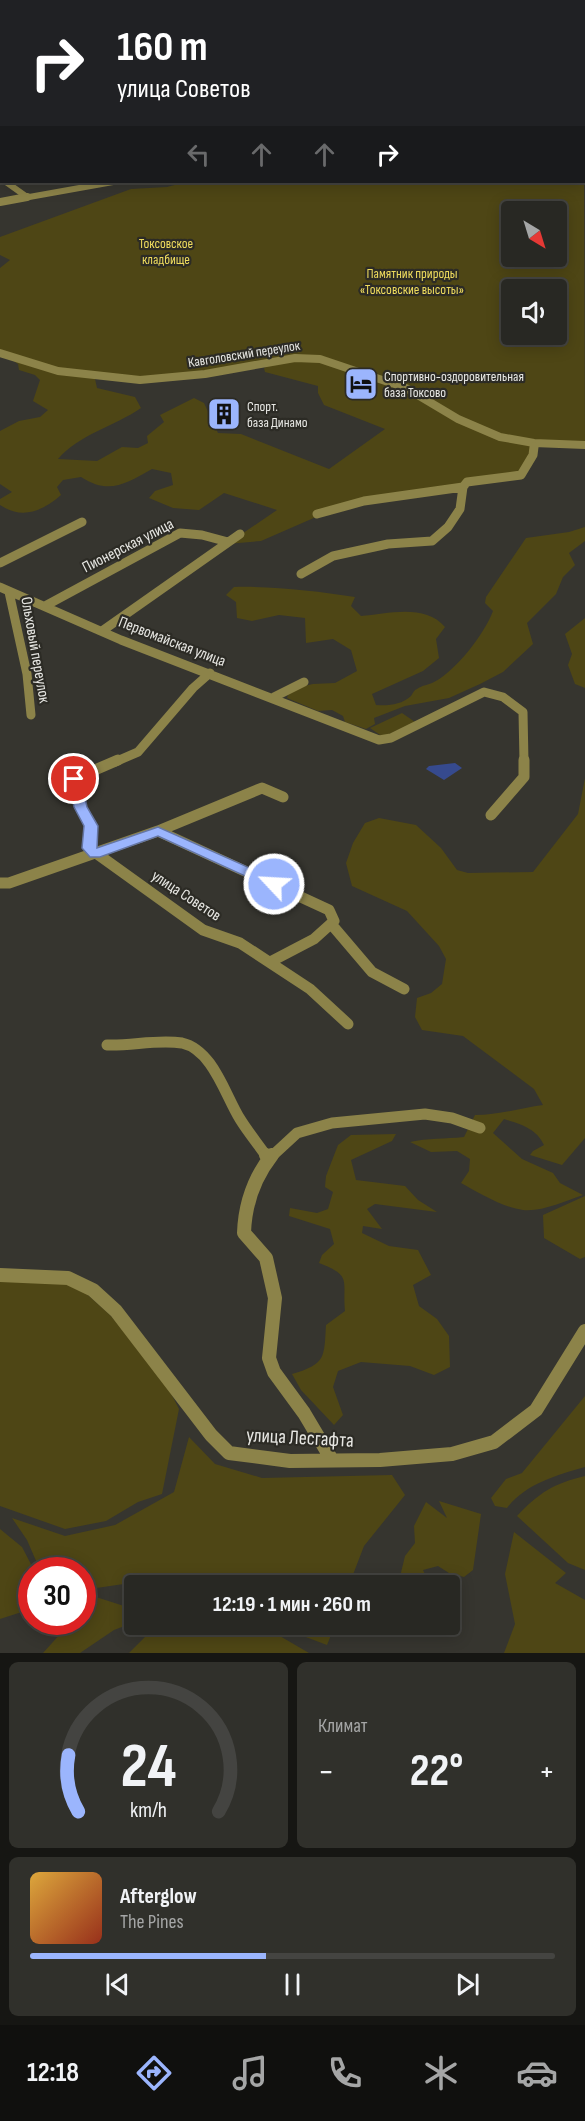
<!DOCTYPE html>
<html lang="ru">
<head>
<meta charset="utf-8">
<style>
  body { margin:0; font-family:"Sofia Sans Condensed",sans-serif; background:#30302b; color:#f1f3f6; height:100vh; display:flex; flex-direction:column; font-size:22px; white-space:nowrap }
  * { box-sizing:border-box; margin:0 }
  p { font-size:20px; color:#a5a6a6 }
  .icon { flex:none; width:33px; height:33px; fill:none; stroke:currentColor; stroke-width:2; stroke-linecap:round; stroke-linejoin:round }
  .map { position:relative; height:1653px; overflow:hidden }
  .side { display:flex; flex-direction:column; gap:9px; padding:9px; background:#161613; flex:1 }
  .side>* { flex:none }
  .hud { position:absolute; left:0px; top:0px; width:585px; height:183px; box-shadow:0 3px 15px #0003,0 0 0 2px #444441; background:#202124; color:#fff; overflow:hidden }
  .needle { width:39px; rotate:142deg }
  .tools { position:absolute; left:501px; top:201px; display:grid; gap:12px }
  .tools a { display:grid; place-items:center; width:66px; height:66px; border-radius:6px; background:#282823; box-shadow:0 3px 15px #0003,0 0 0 2px #444441; font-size:30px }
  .speed { position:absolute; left:18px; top:1557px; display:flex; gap:12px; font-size:30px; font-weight:700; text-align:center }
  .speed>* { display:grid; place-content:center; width:78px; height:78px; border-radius:50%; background:#282823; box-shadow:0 3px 15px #0003,0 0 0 2px #444441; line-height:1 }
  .speed .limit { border:9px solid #d22; background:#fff; color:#111 }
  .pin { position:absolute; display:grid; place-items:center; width:51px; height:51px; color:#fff; margin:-26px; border:3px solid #fff; border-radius:50%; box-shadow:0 2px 6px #0007 }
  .me { position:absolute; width:66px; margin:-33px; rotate:295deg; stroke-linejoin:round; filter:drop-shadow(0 0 4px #0008) }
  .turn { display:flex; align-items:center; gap:21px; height:126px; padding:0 18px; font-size:27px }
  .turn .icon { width:78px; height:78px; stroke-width:2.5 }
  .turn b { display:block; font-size:42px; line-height:51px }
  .lanes { display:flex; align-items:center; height:57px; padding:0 18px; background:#0003; justify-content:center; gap:30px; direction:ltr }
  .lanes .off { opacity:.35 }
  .big { font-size:45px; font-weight:700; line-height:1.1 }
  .side .widget { flex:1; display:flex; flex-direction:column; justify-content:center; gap:9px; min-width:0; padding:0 21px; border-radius:9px; background:#30302b }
  .side .dial { align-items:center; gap:0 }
  .dial svg { height:156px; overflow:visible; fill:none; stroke:#444441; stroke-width:7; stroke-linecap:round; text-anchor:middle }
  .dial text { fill:#f1f3f6; stroke:none }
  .song { display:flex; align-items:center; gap:18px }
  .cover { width:72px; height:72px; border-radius:9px; background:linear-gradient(135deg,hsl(40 70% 55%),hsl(10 70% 35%)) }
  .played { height:6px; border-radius:3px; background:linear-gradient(90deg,#9bb5fd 45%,#444441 45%) }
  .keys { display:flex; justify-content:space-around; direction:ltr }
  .heat { display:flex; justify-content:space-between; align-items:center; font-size:33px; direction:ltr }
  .side .tiles { flex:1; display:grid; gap:9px; grid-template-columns:1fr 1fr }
  .widget:last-child { grid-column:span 2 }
  .trip { position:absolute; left:124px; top:1575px; width:336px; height:60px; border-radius:6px; background:#282823; box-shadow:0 3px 15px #0003,0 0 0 2px #444441; font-weight:700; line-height:60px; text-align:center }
  .tabs { display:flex; height:96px; justify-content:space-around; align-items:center; background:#10100e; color:#a5a6a6 }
  .tabs .icon { width:42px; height:42px }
  .tabs .on { color:#9bb5fd }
  .tabs b { font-size:27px; color:#f1f3f6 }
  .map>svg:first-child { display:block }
  .green { fill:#4e4615; fill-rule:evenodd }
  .water { fill:#364a8e }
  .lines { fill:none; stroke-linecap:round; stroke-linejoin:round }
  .minor-far4 { stroke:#8c8349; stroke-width:6 }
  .minor-far3 { stroke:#8c8349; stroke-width:8 }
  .minor-far2 { stroke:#8c8349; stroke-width:9 }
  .minor-far1 { stroke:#8c8349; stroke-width:11 }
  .minor { stroke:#8c8349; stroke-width:14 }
  .route { fill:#9bb5fd; stroke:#6576a4; stroke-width:1.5 }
  .labels { text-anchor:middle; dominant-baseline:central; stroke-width:4.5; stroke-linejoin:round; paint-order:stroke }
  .far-park-label { font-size:14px; fill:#eedb5d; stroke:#2c2b25 }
  .far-street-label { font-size:14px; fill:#e7e7e3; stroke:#2c2b25 }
  .far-poi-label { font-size:14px; fill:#e7e7e3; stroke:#2c2b25; text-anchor:start }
  .street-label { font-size:16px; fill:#e7e7e3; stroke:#2c2b25 }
  .near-street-label { font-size:20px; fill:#e7e7e3; stroke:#2c2b25 }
</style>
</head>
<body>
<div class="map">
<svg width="585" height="1653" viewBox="0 0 585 1653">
  <rect width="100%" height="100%" fill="#36352f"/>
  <!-- green -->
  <path class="green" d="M584,167L585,444L534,442L531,454L519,475L423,490L316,517L261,541L227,544L277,510L224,493L199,510L173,508L149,498L155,491L173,485L171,473L152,469C125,484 109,495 81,477L63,480L57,487L61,495C43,511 22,520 0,505V499L12,492L0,484V431L19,421L40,417L48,410L33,401L40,380L35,375L19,370L18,364L0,352V268L10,260L0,255V237L131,189L167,187L186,182H584ZM512,212H556V256H512ZM512,290H556V334H512ZM275,363L264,368L265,372L318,386V393L324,405L385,429L329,469L241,434L218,433L204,403L194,398L160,415L164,422L147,436L148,443L138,448L122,447L97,461L58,459C78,435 115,426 141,408L135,397L97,388L95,379L160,380Z
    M585,527V541L569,553L575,565L563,577L556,594L527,623L533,644L503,672L480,684L449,698L405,706L374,718L375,724L366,729L345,722L343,716L332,710L318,711L287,698L290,689L313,684L335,683L357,671L351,650L333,639L306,643L305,618L279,615L252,621L237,618L236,602L226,595L234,587C274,586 316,591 355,597L351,606L361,616C387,614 425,603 445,627L436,639L439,658L423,671L372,694L376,705C388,706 401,705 411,696C413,693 414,690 417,689C422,685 429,685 434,682C456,671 485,633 493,611L485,603L486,597L526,538L569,532Z
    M585,618V688L575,684L568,665L572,654L565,634Z
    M402,713L415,722L383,737L370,728Z
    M585,778V1138L562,1165L530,1155L533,1151L544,1145C537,1129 521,1124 504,1119L493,1133L522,1159L553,1173L560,1183L583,1195C565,1201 542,1212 523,1210C504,1208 477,1192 461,1183L469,1171L470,1159L457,1151L431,1152L410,1142C428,1138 445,1139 464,1137L475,1115C498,1115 521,1108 543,1105L534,1089L463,1036L422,1030L415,1017L417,998L431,993L442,984L446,959L439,946L407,911L352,886L346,863L353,843L365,823L379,818L416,825L441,848L457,870L468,873L533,872L578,814Z
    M396,1134L392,1141L351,1160L356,1180L405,1186L418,1200L437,1212L375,1204L367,1209L382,1229L363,1226L362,1233L389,1246L418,1250L431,1275L413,1285L419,1306L437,1319L449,1336L450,1367L434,1375L410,1366L361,1362L338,1371L333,1387L343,1415L334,1425L301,1390L292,1374C326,1364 324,1358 326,1325L345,1311C342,1280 353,1276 319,1263L322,1255L334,1244L330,1229L289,1216L290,1208L317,1213L328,1209L333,1192L325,1187L326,1176L338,1145L351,1135Z
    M585,1196V1257L580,1259L544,1238L543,1215Z
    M28,1278L78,1286L110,1315L161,1374L179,1409L162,1494L138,1502L106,1521L65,1529L0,1506V1280Z
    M585,1396V1467C557,1475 525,1484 507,1508L495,1506L491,1498L506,1479L522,1473Z
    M189,1437L215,1464L262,1478L392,1475L405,1495L364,1546L349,1585L200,1586L171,1577L83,1590L82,1570H40L27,1540L12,1518L65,1536L115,1525L174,1492Z
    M585,1476V1570L568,1563L517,1516C540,1492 553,1484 585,1476Z
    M439,1501L481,1514L473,1570L464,1577L449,1573L438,1566L423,1570L430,1585H398L405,1556L415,1543L414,1526L426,1502L447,1518Z
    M0,1529L22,1547L34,1570H32L31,1609L0,1619Z
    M514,1532L566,1573L555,1583L585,1600V1653H504L515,1624L505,1574Z
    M96,1597L124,1606L135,1601V1622L114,1630L80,1653H43L71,1622H82L83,1601Z
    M150,1624L232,1625L254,1635L261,1625L309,1653H129L153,1629Z
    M274,1625H335L327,1645Z"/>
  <!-- water -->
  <path class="water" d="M455,763L462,768L444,780L426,769L429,766Z"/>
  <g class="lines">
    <!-- minor-far4 -->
    <path class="minor-far4" d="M48,2L54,0
      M205,2L207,0
      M479,2L481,0
      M6,182L27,197
      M18,199L113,182"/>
    <!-- minor-far3 -->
    <path class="minor-far3" d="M0,202L27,197
      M0,353L58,371L140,380L205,374L295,358L320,359L406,388L458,419L500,437L534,443L585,445
      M534,448V443"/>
    <!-- minor-far2 -->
    <path class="minor-far2" d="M463,487L467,482L521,475L533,455L534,447
      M0,563L82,522
      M301,574L333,556L388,544L432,541L448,527L460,509L463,487L364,501L317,514
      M0,587L121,640L379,740L391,738L484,692L503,697L523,712L524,762
      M9,592L27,674L31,715
      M45,606L180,533L202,535L228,542
      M102,631L240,534
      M274,697L304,682
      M115,762L138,752L193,688L210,673"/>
    <!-- minor-far1 -->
    <path class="minor-far1" d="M118,760L74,779L80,807L91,826L89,848L203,930L240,943L310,989L348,1024
      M491,815L524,777V760
      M158,831L262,788L283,797
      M0,883H9L158,831L329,910L334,921L314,939L270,962
      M332,925L372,972L404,989
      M107,1045C132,1046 157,1039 182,1043C213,1050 225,1095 240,1119C248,1132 258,1144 267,1157
      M271,1157L297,1133L332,1123L425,1114L452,1118L480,1128"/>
    <!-- minor -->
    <path class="minor" d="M266,1155L269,1159
      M272,1155C254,1178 245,1204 244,1233L266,1258L275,1298L269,1358L274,1372L304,1413L332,1460
      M0,1275L68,1278L93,1290L116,1311L211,1435L229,1453L290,1461L380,1460L452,1454L494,1442L536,1410L585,1331"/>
  </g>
  <!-- route -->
  <path class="route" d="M74,775L81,779L87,807L98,826L97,848L158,827L279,881L281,884L279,887H269L158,836L100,857H90L82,848L84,826L74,807L68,779Z"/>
  <!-- icons -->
  <defs>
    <g id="hotel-square" transform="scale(1.725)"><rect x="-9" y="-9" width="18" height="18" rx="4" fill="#9bb5fd" stroke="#2c2b25"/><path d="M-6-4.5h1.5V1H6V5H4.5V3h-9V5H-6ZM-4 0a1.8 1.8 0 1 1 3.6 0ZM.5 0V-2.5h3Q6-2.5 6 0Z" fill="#111"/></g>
    <g id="building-square" transform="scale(1.725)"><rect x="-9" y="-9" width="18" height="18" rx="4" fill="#9bb5fd" stroke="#2c2b25"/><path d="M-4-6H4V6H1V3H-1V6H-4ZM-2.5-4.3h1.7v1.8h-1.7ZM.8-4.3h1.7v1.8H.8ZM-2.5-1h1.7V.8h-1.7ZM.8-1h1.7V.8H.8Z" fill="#111"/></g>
  </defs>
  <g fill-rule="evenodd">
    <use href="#hotel-square" x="361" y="384"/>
    <use href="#building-square" x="224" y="414"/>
  </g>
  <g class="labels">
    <!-- far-park labels -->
    <g class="far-park-label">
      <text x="166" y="243">Токсовское<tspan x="166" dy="16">кладбище</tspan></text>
      <text x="412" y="273">Памятник природы<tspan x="412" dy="16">«Токсовские высоты»</tspan></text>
    </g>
    <!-- far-street labels -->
    <g class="far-street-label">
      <text transform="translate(244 354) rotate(-9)">Кавголовский переулок</text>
    </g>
    <!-- far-poi labels -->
    <g class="far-poi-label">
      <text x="384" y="376">Спортивно-оздоровительная<tspan x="384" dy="16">база Токсово</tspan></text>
      <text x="247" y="406">Спорт.<tspan x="247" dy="16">база Динамо</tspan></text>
    </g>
    <!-- street labels -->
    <g class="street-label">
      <text transform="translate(128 546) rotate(-27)">Пионерская улица</text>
      <text transform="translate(172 642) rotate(21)">Первомайская улица</text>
      <text transform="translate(35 650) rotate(80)">Ольховый переулок</text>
      <text transform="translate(186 896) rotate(33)">улица Советов</text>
    </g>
    <!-- near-street labels -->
    <g class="near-street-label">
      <text transform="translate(300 1438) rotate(3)">улица Лесгафта</text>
    </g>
  </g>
</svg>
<div class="tools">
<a><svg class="needle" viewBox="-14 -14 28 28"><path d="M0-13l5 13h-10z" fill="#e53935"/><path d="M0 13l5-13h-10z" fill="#a5a6a6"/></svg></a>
<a><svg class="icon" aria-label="sound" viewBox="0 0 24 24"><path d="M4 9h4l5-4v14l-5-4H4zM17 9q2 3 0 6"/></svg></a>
</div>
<div class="speed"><div class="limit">30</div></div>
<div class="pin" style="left:74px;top:779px;background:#d93025"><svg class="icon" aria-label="arrive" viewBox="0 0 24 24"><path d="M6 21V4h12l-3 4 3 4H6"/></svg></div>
<svg class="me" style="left:274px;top:884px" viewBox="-20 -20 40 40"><circle r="17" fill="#9bb5fd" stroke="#fff" stroke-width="3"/><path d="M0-11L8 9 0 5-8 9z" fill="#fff"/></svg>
<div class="trip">12:19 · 1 мин · 260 m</div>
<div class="hud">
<div class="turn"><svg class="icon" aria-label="right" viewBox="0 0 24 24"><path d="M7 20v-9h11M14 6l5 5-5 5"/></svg><div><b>160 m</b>улица Советов</div></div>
<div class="lanes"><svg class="icon off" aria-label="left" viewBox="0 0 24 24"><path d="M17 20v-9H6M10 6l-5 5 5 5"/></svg><svg class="icon off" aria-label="ahead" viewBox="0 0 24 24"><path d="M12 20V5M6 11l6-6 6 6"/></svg><svg class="icon off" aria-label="ahead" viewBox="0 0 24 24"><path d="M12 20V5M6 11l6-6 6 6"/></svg><svg class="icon" aria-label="right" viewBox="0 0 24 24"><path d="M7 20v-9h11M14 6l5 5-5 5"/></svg></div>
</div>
</div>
<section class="side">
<div class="tiles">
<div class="widget dial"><svg viewBox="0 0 100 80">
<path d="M14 69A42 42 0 1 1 86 69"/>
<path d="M14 69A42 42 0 0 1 9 40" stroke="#9bb5fd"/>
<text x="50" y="56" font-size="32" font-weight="700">24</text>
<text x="50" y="72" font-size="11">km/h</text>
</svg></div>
<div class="widget"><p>Климат</p>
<div class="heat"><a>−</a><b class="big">22°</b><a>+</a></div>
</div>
<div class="widget">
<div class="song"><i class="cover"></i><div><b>Afterglow</b><p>The Pines</p></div></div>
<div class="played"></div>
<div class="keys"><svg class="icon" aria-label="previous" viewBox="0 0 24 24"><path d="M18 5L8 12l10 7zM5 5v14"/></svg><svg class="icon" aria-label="pause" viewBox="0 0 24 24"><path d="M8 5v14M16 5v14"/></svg><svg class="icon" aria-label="next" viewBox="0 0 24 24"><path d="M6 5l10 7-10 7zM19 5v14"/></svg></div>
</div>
</div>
</section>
<nav class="tabs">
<b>12:18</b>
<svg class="icon on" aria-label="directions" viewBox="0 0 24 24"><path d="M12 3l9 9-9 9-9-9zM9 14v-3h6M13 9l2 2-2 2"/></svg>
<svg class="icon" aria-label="music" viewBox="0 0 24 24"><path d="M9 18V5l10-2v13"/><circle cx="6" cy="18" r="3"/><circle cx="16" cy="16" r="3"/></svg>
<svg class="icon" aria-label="phone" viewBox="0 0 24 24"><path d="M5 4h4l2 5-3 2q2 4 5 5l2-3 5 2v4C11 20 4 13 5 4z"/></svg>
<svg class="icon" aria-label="climate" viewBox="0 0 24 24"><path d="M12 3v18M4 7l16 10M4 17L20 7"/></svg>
<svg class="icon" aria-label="car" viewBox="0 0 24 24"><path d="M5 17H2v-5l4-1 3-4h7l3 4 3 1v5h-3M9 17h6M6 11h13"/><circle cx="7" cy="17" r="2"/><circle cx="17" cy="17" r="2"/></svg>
</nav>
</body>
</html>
